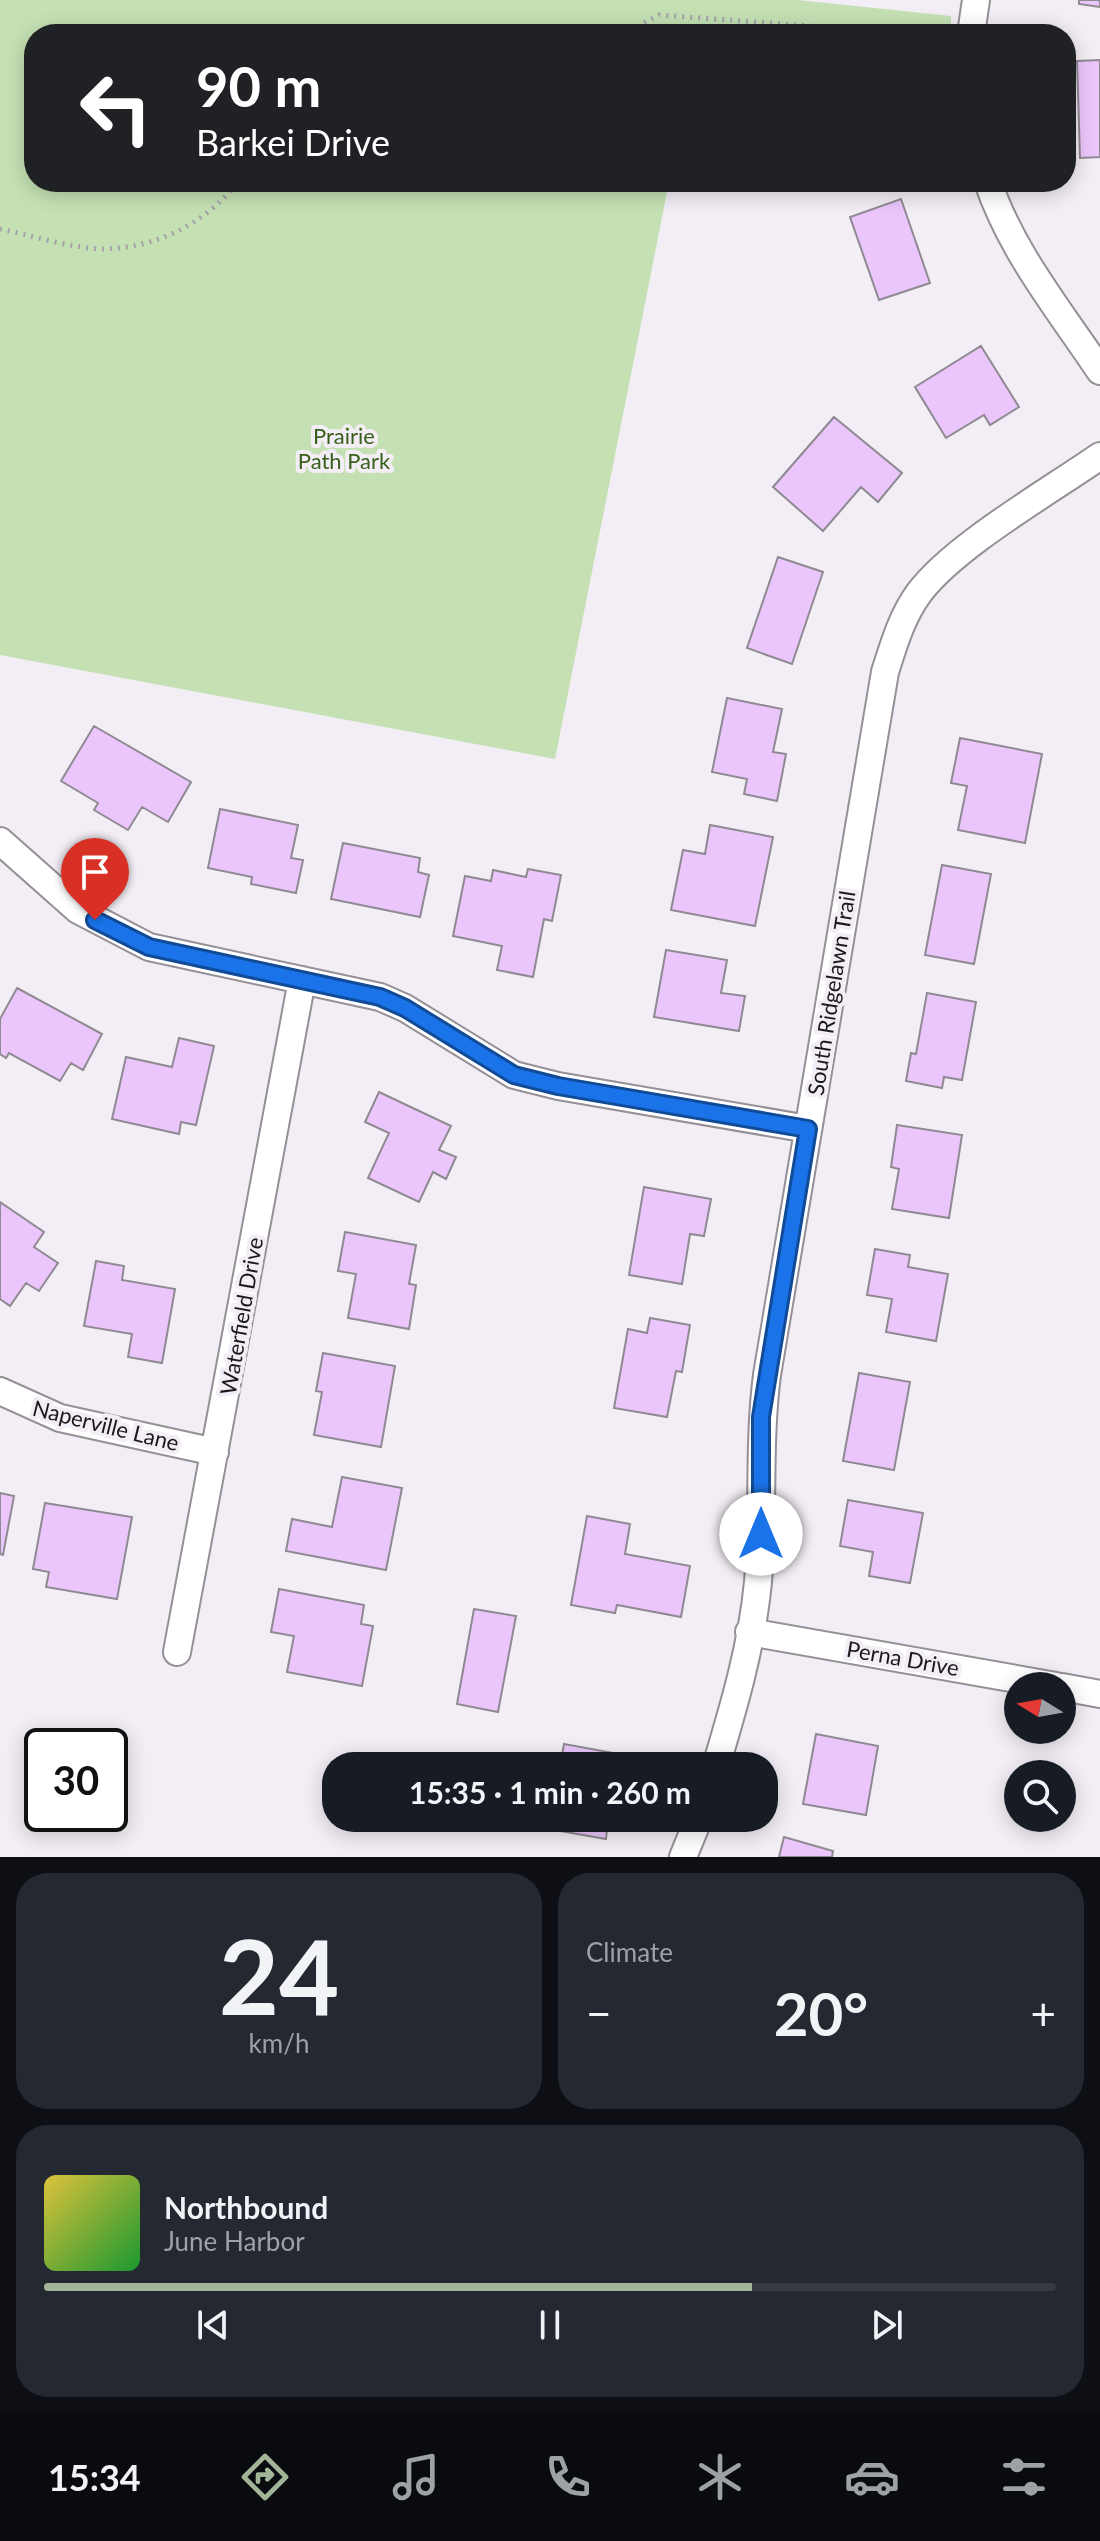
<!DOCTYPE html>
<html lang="en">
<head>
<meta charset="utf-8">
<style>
  body { margin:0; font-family:Lato,sans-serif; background:#242831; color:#f1f3f6; height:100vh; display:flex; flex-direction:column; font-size:30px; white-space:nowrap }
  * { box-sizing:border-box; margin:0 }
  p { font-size:26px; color:#9ea1a6 }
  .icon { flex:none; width:44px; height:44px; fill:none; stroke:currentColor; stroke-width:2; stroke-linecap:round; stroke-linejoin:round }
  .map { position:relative; height:1857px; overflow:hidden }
  .sheet { display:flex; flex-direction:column; gap:16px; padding:16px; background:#0d0f14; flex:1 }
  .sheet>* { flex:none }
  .banner { position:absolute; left:24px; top:24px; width:1052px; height:168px; border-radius:32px; box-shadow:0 4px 20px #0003; background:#202124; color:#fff; overflow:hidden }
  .needle { width:52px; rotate:281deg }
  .buttons { position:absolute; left:1004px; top:1672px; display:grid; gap:16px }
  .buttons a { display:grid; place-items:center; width:72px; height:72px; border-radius:50%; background:#171b24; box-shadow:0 4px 20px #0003; font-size:40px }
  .speed { position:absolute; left:24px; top:1728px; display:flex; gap:16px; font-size:40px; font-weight:700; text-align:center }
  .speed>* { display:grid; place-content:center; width:104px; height:104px; border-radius:50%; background:#171b24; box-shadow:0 4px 20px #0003; line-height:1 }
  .speed .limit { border:4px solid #111; border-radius:12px; background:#fff; color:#111 }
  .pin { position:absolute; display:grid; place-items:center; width:68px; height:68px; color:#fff; margin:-82px -34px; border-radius:50% 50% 50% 0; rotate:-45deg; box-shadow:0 0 8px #0007 }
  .pin .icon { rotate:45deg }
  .me { position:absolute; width:88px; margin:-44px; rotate:0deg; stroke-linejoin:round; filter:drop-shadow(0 0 6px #0008) }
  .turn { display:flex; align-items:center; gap:28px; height:168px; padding:0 40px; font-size:36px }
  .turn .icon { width:104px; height:104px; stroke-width:2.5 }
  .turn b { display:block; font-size:56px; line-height:68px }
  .big { font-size:60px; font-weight:700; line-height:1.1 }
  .sheet .widget { flex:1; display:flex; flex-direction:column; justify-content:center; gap:12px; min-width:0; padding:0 28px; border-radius:32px; background:#242831 }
  .sheet .dial { align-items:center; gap:0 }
  .dial b { font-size:104px; line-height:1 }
  .song { display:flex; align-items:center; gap:24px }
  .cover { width:96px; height:96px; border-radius:12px; background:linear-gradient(135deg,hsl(50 70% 55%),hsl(130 70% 35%)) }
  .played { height:8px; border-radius:4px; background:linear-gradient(90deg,#a2b598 70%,#363941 70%) }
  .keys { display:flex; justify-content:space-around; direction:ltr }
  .heat { display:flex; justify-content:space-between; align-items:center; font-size:44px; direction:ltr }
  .sheet .tiles { flex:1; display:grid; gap:16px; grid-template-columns:1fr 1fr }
  .widget:last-child { grid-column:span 2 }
  .trip { position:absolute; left:322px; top:1752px; width:456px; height:80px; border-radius:32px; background:#171b24; box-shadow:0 4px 20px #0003; font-weight:700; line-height:80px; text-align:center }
  .tab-bar { display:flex; height:128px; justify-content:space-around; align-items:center; background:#090b0e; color:#9ea1a6 }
  .tab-bar .icon { width:56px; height:56px }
  .tab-bar .current { color:#a2b598 }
  .tab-bar b { font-size:36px; color:#f1f3f6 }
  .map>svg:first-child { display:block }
  .green { fill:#c5e1b4 }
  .building { fill:#ebc6fc; stroke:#8f8a91; stroke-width:2 }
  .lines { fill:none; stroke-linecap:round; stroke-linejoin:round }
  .street-casing { stroke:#949096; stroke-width:30 }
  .path { stroke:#a6a2a7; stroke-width:5; stroke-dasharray:2 6; stroke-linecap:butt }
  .street { stroke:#fff; stroke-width:26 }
  .route-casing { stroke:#114b97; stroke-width:20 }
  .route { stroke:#1a73e8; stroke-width:14 }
  .labels { text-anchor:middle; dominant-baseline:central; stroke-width:8; stroke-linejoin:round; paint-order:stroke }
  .park-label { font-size:22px; fill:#385f1a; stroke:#f3eef5 }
  .street-label { font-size:22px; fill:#1a191b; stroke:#f3eef5 }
</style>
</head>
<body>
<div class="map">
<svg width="1100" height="1857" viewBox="0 0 1100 1857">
  <rect width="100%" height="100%" fill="#f3eef5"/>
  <!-- green -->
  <path class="green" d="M0,0H798L951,16V34H34V182H669L555,759L0,655Z"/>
  <!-- building -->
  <path class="building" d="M1079,0H1100V7L1079,4Z
    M1100,60V157L1080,158L1077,61Z
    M901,199L930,283L879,300L850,217Z
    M981,346L1019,407L990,425L984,415L946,438L915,387Z
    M834,417L902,473L878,502L861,487L823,531L773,487Z
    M778,557L823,572L792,664L747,648Z
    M727,698L782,709L773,752L786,754L777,801L744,794L747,779L712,772Z
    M94,726L191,782L168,822L142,807L128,830L94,810L98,803L61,781Z
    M960,738L1042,754L1025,843L958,830L967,786L951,783Z
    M220,809L298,825L291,858L303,860L296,893L251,884L252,877L208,868Z
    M710,825L773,837L755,926L671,910L683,850L705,854Z
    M343,843L420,858L418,872L429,875L420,917L331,899Z
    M942,865L991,874L974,964L925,955Z
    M528,869L561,875L552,921L544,919L533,977L497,970L502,946L453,936L465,876L491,881L493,870L526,877Z
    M666,950L727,960L721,993L745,996L739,1031L654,1017Z
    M17,988L102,1034L83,1070L71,1063L60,1081L9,1053L6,1058L0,1054V1019Z
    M927,993L976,1002L962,1080L944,1077L942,1088L906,1081L911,1053L916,1054Z
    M179,1038L214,1046L196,1125L181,1122L179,1134L112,1119L126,1057L172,1067Z
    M379,1092L451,1126L439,1150L456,1157L446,1179L433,1172L419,1202L368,1178L389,1133L365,1122Z
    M897,1125L962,1135L949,1218L892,1209L899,1169L891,1167Z
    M644,1187L711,1199L704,1236L690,1234L682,1284L629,1275Z
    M0,1202L44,1232L34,1247L58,1263L39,1291L26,1283L10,1306L0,1299Z
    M345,1232L416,1245L409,1284L416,1285L409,1329L348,1318L356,1274L338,1271Z
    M875,1249L910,1255L908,1267L948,1274L936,1341L886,1332L892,1299L867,1295Z
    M96,1261L124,1266L122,1280L175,1289L162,1363L128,1357L132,1334L84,1326Z
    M650,1318L690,1325L682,1372L676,1371L667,1417L614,1408L628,1329L647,1333Z
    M323,1353L395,1366L381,1447L314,1435L322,1392L316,1391Z
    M859,1373L910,1382L894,1470L843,1461Z
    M342,1477L402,1488L386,1570L286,1551L292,1519L332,1527Z
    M0,1493L14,1496L3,1555L0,1554Z
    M848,1500L923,1513L910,1583L869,1576L873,1552L840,1546Z
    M45,1503L132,1517L117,1599L46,1587L49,1572L33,1569Z
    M587,1516L630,1524L625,1554L690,1566L681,1617L617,1605L615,1613L571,1605Z
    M279,1589L364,1605L361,1624L373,1626L362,1686L287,1672L294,1636L271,1632Z
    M474,1609L516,1616L498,1712L457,1704Z
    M816,1734L878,1746L866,1815L803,1804Z
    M564,1744L619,1754L617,1766H560Z
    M545,1818H608L606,1839L543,1828Z
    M784,1837L833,1851L832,1857H779Z"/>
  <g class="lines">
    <!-- street casing -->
    <g class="street-casing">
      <path id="street" d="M971,34L976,0
        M988,182C1011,251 1060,311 1100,371
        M0,841L78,910L149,947L380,997L405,1008L514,1075L558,1086L808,1129
        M0,1391L60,1418L215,1452
        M749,1632L1056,1686
        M177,1652L302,980
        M1062,1687L1100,1694
        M716,1766C734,1706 752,1645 758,1582C764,1513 758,1444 767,1375L885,672C894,644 902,616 919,593C954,546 1050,491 1100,456
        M683,1857L699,1818"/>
    </g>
    <!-- path -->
    <path class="path" d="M623,34L659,15L919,34
      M0,229C30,235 74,249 104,249C158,247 205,224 238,182"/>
    <!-- street -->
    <use href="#street" class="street"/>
  </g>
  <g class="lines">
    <!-- route casing -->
    <g class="route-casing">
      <path id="route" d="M95,920L149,947L380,997L405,1008L514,1075L558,1086L808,1129L761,1417V1534"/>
    </g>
    <!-- route -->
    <use href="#route" class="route"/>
  </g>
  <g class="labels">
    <!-- park labels -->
    <g class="park-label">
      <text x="344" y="435">Prairie<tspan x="344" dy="25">Path Park</tspan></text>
    </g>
    <!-- street labels -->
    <g class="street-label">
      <text transform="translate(831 993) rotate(-81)">South Ridgelawn Trail</text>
      <text transform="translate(241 1316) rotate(-80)">Waterfield Drive</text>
      <text transform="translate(106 1425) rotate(14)">Naperville Lane</text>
      <text transform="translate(903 1658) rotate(10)">Perna Drive</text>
    </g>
  </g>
</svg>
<div class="buttons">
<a><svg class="needle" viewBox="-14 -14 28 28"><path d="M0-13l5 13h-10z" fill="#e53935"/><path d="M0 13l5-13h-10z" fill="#9ea1a6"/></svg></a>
<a><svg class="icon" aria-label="search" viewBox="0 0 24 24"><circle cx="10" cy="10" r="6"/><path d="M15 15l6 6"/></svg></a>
</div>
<div class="speed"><div class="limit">30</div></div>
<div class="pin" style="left:95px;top:920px;background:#d93025"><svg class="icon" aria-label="arrive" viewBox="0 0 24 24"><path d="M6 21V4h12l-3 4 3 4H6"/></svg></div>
<svg class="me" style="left:761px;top:1534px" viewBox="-20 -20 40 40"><circle r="19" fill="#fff"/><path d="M0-13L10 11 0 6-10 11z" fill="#1a73e8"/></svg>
<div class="trip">15:35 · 1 min · 260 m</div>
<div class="banner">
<div class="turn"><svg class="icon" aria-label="left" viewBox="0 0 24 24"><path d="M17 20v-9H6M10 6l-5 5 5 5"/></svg><div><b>90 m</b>Barkei Drive</div></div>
</div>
</div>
<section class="sheet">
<div class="tiles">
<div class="widget dial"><b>24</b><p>km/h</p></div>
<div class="widget"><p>Climate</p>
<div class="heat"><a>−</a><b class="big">20°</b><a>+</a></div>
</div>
<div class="widget">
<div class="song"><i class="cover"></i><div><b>Northbound</b><p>June Harbor</p></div></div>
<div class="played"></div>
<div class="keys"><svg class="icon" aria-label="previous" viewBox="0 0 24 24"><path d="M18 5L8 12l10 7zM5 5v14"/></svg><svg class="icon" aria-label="pause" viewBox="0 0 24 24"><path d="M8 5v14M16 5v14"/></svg><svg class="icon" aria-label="next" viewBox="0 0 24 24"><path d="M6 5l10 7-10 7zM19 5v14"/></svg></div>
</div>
</div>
</section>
<nav class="tab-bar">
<b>15:34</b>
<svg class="icon current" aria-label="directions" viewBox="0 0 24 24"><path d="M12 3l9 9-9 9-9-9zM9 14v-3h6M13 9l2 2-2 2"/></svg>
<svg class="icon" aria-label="music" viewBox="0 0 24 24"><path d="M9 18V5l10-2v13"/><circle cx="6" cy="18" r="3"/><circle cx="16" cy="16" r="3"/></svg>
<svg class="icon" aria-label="phone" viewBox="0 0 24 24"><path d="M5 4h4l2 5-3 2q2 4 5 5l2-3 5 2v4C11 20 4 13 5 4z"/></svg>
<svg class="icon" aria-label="climate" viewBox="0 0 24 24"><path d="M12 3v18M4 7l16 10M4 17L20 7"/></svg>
<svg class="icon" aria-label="car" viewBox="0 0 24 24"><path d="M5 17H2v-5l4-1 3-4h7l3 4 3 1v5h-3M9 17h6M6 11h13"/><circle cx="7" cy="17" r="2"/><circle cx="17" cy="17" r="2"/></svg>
<svg class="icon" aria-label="filters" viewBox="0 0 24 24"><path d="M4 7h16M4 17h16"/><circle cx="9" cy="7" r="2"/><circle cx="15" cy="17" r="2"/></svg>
</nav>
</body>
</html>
